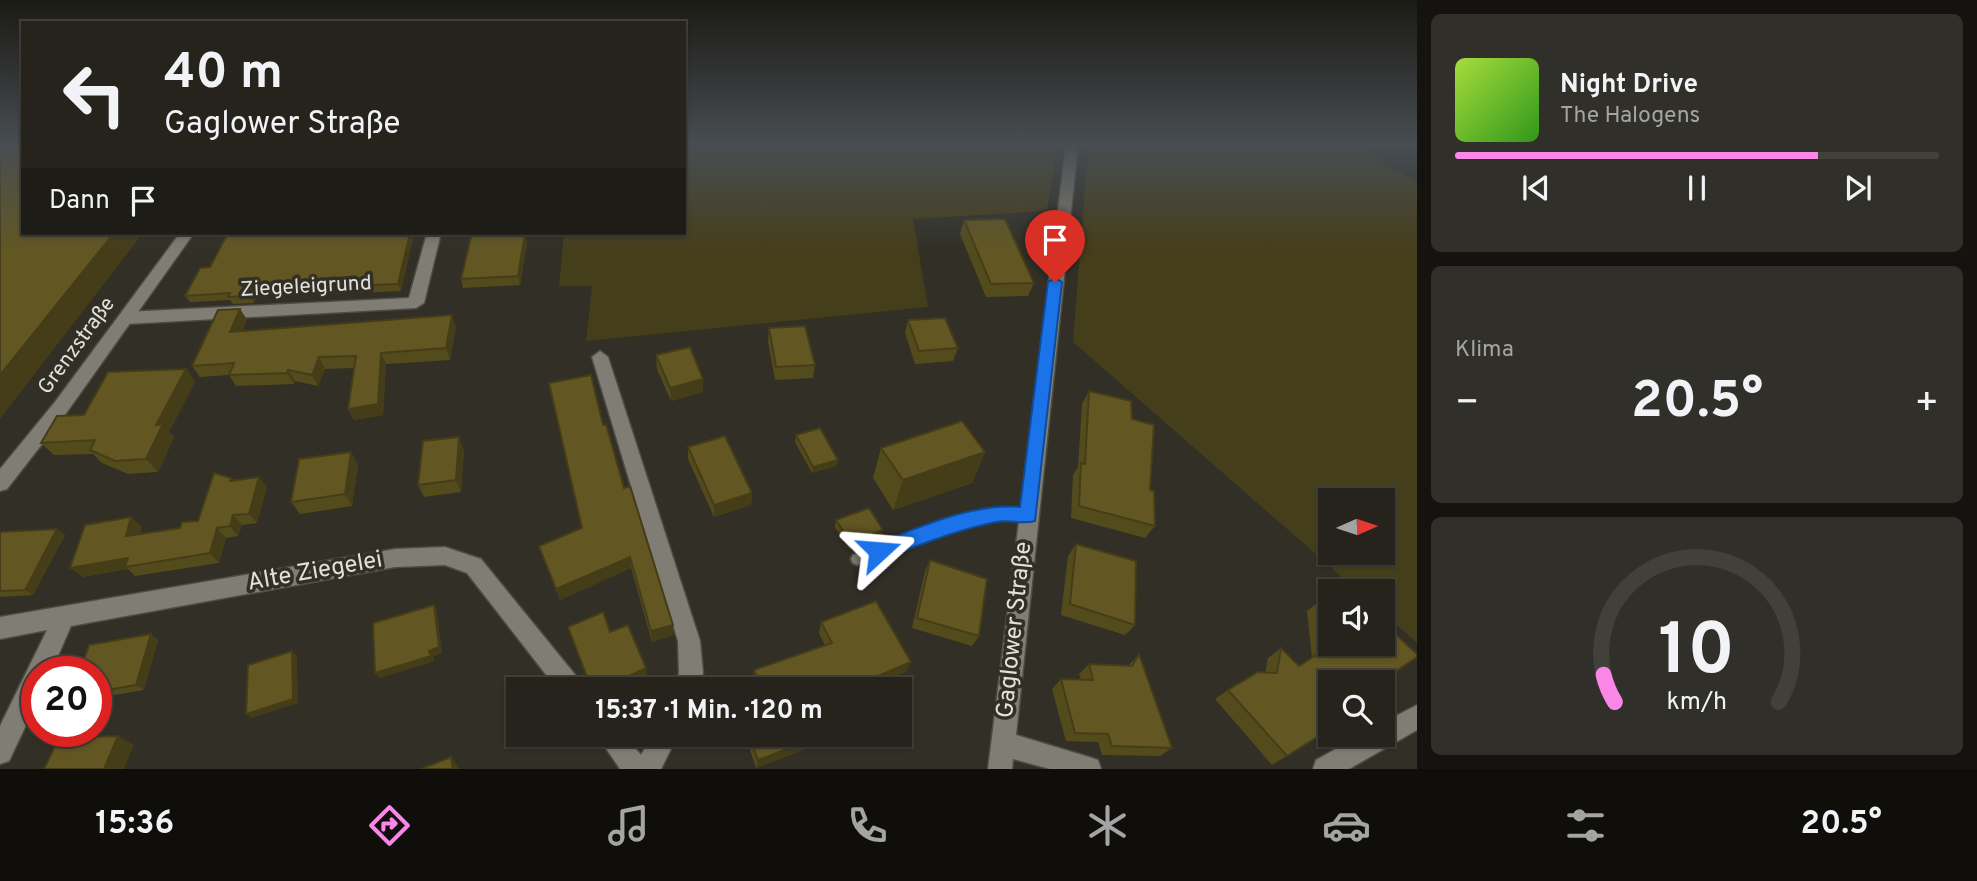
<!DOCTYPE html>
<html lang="de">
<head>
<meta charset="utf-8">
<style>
  body { margin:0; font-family:Overpass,sans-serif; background:#312f29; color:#f1f3f6; height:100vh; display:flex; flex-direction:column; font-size:26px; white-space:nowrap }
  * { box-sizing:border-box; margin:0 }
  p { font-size:23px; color:#a3a4a3 }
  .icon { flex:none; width:38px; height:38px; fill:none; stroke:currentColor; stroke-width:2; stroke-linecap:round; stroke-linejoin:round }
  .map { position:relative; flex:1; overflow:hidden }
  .side { display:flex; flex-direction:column; gap:14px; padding:14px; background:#14130f; width:560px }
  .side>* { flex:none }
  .guide { position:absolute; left:21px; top:21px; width:665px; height:214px; border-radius:0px; box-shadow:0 2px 5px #0004,0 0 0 2px #42403b; background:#25231c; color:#f1f3f6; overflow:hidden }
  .needle { width:46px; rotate:87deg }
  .fabs { position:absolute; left:1318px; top:488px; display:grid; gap:14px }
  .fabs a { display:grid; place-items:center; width:77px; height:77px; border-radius:0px; background:#25231c; box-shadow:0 2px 5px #0004,0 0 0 2px #42403b; font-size:35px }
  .speed { position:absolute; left:21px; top:656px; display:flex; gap:14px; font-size:35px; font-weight:700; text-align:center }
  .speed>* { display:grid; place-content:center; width:91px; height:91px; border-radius:50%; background:#25231c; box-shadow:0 2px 5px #0004,0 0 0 2px #42403b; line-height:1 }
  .speed .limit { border:10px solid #d22; background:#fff; color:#111 }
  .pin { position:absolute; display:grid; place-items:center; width:60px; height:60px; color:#fff; margin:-72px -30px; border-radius:50% 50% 50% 0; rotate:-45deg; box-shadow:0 0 7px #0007 }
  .pin .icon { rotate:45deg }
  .me { position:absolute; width:77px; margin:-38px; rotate:71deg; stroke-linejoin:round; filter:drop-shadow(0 0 5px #0008) }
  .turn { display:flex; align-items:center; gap:24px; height:147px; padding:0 28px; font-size:32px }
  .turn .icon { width:91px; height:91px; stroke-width:2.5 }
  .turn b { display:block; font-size:49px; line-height:60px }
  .then { display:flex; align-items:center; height:66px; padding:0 28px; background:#0003; gap:14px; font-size:26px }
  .big { font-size:52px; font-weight:700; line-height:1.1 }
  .side .tile { flex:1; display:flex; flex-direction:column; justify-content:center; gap:10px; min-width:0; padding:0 24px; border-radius:10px; background:#312f29 }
  .side .dial { align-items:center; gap:0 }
  .dial svg { height:182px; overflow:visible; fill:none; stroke:#42403b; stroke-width:7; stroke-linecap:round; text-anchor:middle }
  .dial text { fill:#f1f3f6; stroke:none }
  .song { display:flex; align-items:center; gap:21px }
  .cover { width:84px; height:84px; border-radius:10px; background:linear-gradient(135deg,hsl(80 70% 55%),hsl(110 70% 35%)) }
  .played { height:7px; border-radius:4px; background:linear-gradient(90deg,#fa87e7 75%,#42403b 75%) }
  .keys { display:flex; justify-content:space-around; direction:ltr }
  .heat { display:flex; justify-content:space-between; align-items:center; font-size:38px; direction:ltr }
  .trip { position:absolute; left:506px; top:677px; width:406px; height:70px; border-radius:0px; background:#25231c; box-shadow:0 2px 5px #0004,0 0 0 2px #42403b; font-weight:700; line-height:70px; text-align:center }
  .dock { display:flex; height:112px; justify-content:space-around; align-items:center; background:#0f0e0b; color:#a3a4a3 }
  .dock .icon { width:49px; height:49px }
  .dock .active { color:#fa87e7 }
  .dock b { font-size:32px; color:#f1f3f6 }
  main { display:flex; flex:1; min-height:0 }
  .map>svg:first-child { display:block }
  .green { fill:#453e1a; fill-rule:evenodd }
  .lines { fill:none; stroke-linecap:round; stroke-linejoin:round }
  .service-casing { stroke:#4d4c44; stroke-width:4 }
  .minor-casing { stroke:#4d4c44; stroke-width:3 }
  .tertiary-casing { stroke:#4d4c44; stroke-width:3 }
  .service { fill:#807e74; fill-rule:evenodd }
  .minor { fill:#807e74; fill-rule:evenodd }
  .tertiary { fill:#807e74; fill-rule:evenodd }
  .wall { fill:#544b1d }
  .shaded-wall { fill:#453d18 }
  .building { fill:#625722; stroke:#453d18; stroke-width:2 }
  .route { fill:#1a73e8; stroke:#114b97; stroke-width:2 }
  .labels { text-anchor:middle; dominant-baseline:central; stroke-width:7; stroke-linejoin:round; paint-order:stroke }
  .street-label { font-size:21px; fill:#e2e1db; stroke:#312f26 }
  .near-street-label { font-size:24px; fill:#e2e1db; stroke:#312f26 }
</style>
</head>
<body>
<main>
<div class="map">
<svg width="1417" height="769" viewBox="0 0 1417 769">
  <rect width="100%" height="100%" fill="#312f26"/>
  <!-- green -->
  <path class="green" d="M684,145H1057L1047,211L913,219L928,307L586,341L592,286H559L564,233H684Z
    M1091,145H1353L1417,182V643L1383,613L1382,592L1358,591L1073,342L1086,175ZM1330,500H1382V553H1330Z"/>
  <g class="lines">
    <!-- service casing -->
    <g class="service-casing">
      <path id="service" d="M1009,508L1032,511L1034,515L1032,519L987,521L965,526L922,540L857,565L853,563L851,559L853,555C904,536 954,514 1009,508Z"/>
    </g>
    <!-- minor casing -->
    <g class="minor-casing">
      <path id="minor" d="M1066,145H1078L1016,735L1089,757L1098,760L1101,769H1050L1013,759L1012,769H988Z
        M427,233H441L424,303L416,308L126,324L118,318L126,312L409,298Z
        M600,351L608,357L700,641L703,673L698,690H674L679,673L678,641L592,357Z
        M445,547L481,559L581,682L584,690H558L467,573L445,565L395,567L71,626L51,672H37V702L9,761L0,764V726L47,630L0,639V617L395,549Z
        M1417,705V730L1349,769H1313L1316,760L1361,735H1382V723Z
        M597,735H624L641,755L653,735H678L661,769H620Z"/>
    </g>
    <!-- tertiary casing -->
    <g class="tertiary-casing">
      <path id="tertiary" d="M180,233H194L67,412L7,489L0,491V469L55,402Z"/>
    </g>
    <!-- service -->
    <use href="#service" class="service"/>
    <!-- minor -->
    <use href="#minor" class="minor"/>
    <!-- tertiary -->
    <use href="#tertiary" class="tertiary"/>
  </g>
  <!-- wall -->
  <path class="wall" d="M964,220L1034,283L1028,296L986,297L960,234Z
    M228,233H414L401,291L355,293L354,290L340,289L258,293L254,303L233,304L230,300L190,302L185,296L210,267Z
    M467,233H520V234L527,243L520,285L463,288L461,279L471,237H468Z
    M240,309L247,320L242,331L456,327L450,360L386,364L383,415L354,420L348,409L354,368L325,369L318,386L295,381L294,384L236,386L229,375L200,377L192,366Z
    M908,320L958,348L953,361L915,364L905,333Z
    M769,328L815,365L813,378L775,380L768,342Z
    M656,355L703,379V392L671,401L657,369Z
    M186,369L195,382L169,432L174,437L158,472L128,474L102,463L93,454L54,455L41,443L84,415Z
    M1089,391L1132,419L1150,490L1155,526L1145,538L1071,518L1073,475L1078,467L1082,404Z
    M603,425L673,635L652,642L631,568L560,600L539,546L582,528Z
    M796,435L838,460L836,466L812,473L795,442Z
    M688,447L752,493L751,505L714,517L688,459Z
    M881,448L985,452L972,483L893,510L873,478Z
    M464,450L461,492L424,497L418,485Z
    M351,452L358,465L352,506L300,514L291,502Z
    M231,478L233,480L267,487L257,523L242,525L238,536L226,538L219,563L135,576L128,569L82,577L142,527L139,534L180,528L198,521Z
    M836,520L882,537L849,549L835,527Z
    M57,529L65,535L33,595L0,597V532Z
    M1076,544L1135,625L1125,635L1061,615L1068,556Z
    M930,560L979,636L972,646L912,628L925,571Z
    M1321,600L1330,682L1287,756L1272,765L1215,699L1228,690L1265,673L1268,658L1281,648L1299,666L1312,658L1307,611Z
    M821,622L911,662L906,672L865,690H756L753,680L754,670L825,646L819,633Z
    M151,634L158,640L144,690L96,698V672Z
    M1139,654L1172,748L1160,756L1102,755L1098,742L1066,741L1052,689L1061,679L1081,680L1079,674L1089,664L1128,666Z
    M745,735H833L831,739L756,768Z"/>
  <!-- shaded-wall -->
  <path class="shaded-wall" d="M114,233H143L0,419V375Z
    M410,233H414L401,291L398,284Z
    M525,234L527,243L520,285L518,276Z
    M254,287L258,293L254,303L250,296Z
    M240,309L247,320L237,343L230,332Z
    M452,315L456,327L450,360L446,348Z
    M381,353L386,364L383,415L354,420L348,409Z
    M319,357L325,369L318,386L312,375Z
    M186,369L195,382L169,432L174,437L158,472L146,459L156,425Z
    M288,370L295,381L294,384L287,373Z
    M703,379V392L671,401L670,388Z
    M459,437L464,450L461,492L456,480Z
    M351,452L358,465L352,506L345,494Z
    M985,452L972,483L893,510L903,480Z
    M838,460L836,466L812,473L813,467Z
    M259,477L267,487L257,523L249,514Z
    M752,493L751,505L714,517V505Z
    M233,515L242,525L238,536L230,526Z
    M131,517L142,527L136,546L126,536Z
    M217,528L226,538L219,563L210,553Z
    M57,529L65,535L33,595L25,590Z
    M883,530L882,537L849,549L851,543Z
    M630,557L631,568L560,600L556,589Z
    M128,558L125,567L128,569L82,577L70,568Z
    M434,605L437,611L442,653L433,657L435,661L380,678L375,673L429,651Z
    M673,625V635L652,642L651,631Z
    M151,634L158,640L144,690L136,685Z
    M292,651L297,656L298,703L252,718L246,714Z
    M911,662L906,672L865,690H845Z
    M646,668L647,678L623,690H599Z
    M823,735H833L831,739L756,768L758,760Z
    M118,736L134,745L124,769H104Z
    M451,757L458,766L459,769H453Z"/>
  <!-- building -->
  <path class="building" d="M0,145H23V233H114L0,375Z
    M1005,219L1034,283L991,284L964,220Z
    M228,233H410L398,284L352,286V284L337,283L254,287L250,296L228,297L230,293L185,296L200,268L210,267Z
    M472,233L525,234L518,276L461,279Z
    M240,309L230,332L452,315L446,348L381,353L378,404L348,409L356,356L319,357L312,375L288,370L287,373L229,375L234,363L192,366L218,310Z
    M945,318L958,348L919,351L908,320Z
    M805,326L815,365L776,367L769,328Z
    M690,347L703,379L670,388L656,355Z
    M186,369L156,425L163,424L146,459L115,461L90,450L95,440L41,443L57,416L84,415L108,372Z
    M591,375L603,425L606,424L624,488L630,486L673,625L651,631L630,557L556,589L539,546L582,528L549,383Z
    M1089,391L1131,401L1132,419L1154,425L1150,490L1154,491L1155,526L1079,506L1081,463L1085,464Z
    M962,421L985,452L903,480L881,448Z
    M820,428L838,460L813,467L796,435Z
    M725,436L752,493L714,505L688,447Z
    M459,437L456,480L418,485L423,441Z
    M351,452L345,494L291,502L299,459Z
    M214,473L231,478L230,481L259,477L249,514L233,515L230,526L217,528L210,553L125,567L128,558L70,568L85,525L131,517L126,536L180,528L182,522L198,521Z
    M869,508L883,530L851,543L836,520Z
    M57,529L25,590L0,591V532Z
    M1076,544L1136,561L1135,625L1070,604Z
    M930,560L987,579L979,636L917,618Z
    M1345,588L1348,592H1338Z
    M1330,596V644H1382V622L1417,654V657L1380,682H1330V729L1287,756L1228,690L1258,672L1277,673L1281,648L1299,666L1327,648L1321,600Z
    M876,601L911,662L845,690H762L754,670L832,643L821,622Z
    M434,605L439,647L429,651L431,656L375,673L373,623Z
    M603,612L610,632L628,625L646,668L599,690H592L568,627Z
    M151,634L136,685L96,692V672H80L89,645Z
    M292,651L293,699L246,714L248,665Z
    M1139,654L1172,748L1112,746L1108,734L1075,733L1061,679L1093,680L1089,664L1132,666Z
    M749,735H823L758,760Z
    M118,736L104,769H44L59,738Z
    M451,757L453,769H421Z"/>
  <!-- sky -->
  <linearGradient id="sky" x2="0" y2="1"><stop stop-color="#1b1a15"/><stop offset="0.57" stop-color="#484d52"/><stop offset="1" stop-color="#484d52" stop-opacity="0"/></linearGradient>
  <rect width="1417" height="253" fill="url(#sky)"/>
  <!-- route -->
  <path class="route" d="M1055,278L1062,282L1035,521C1022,525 1009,519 996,522C956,530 918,546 879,560L873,557L870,551L873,545C918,528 971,503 1020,507L1048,282Z"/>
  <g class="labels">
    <!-- street labels -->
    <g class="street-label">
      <text transform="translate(306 287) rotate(-3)">Ziegeleigrund</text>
      <text transform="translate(77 346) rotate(-54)">Grenzstraße</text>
    </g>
    <!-- near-street labels -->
    <g class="near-street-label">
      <text transform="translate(315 572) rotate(-10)">Alte Ziegelei</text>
      <text transform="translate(1015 630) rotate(-84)">Gaglower Straße</text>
    </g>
  </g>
</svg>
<div class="fabs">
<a><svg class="needle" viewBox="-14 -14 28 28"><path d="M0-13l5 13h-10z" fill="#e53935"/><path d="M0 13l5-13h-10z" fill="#a3a4a3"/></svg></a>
<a><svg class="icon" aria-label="sound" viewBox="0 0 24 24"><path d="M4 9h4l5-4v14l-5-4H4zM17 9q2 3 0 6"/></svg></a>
<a><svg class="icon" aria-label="search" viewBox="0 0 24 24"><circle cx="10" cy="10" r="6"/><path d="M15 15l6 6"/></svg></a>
</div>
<div class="speed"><div class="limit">20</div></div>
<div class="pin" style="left:1055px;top:282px;background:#d93025"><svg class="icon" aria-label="arrive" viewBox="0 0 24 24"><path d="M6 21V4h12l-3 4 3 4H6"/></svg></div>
<svg class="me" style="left:879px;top:551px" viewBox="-20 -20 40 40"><path d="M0-17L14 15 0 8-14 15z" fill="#1a73e8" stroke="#fff" stroke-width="4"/></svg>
<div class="trip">15:37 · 1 Min. · 120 m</div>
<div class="guide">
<div class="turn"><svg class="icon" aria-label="left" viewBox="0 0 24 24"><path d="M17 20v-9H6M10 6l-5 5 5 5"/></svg><div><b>40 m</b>Gaglower Straße</div></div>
<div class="then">Dann<svg class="icon" aria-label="arrive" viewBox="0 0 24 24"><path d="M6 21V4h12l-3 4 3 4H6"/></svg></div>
</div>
</div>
<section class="side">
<div class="tile">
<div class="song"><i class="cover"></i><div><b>Night Drive</b><p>The Halogens</p></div></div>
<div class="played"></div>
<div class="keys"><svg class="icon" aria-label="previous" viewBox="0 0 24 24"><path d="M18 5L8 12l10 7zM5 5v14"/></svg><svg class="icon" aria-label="pause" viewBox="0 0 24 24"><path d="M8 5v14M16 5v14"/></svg><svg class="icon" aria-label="next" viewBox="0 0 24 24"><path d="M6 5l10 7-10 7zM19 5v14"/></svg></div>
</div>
<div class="tile"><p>Klima</p>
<div class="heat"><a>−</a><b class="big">20.5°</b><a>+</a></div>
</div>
<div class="tile dial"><svg viewBox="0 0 100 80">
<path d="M14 69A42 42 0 1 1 86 69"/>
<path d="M14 69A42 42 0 0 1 9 57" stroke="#fa87e7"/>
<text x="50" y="56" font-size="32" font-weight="700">10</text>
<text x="50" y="72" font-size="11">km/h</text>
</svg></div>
</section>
</main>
<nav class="dock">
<b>15:36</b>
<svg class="icon active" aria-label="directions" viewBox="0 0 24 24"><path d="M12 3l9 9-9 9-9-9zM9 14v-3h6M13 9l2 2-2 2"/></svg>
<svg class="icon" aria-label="music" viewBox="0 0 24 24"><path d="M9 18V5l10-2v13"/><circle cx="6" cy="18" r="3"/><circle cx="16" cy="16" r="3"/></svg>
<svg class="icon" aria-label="phone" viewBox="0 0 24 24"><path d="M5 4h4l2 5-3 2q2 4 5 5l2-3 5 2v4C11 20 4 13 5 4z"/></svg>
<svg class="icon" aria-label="climate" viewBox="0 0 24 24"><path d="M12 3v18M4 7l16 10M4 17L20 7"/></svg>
<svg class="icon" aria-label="car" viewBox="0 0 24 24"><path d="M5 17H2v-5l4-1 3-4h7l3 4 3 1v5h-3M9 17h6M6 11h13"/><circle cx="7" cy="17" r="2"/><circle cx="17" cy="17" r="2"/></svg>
<svg class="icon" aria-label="filters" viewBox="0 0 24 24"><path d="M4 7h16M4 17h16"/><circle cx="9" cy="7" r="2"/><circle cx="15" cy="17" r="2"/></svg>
<b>20.5°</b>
</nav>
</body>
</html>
